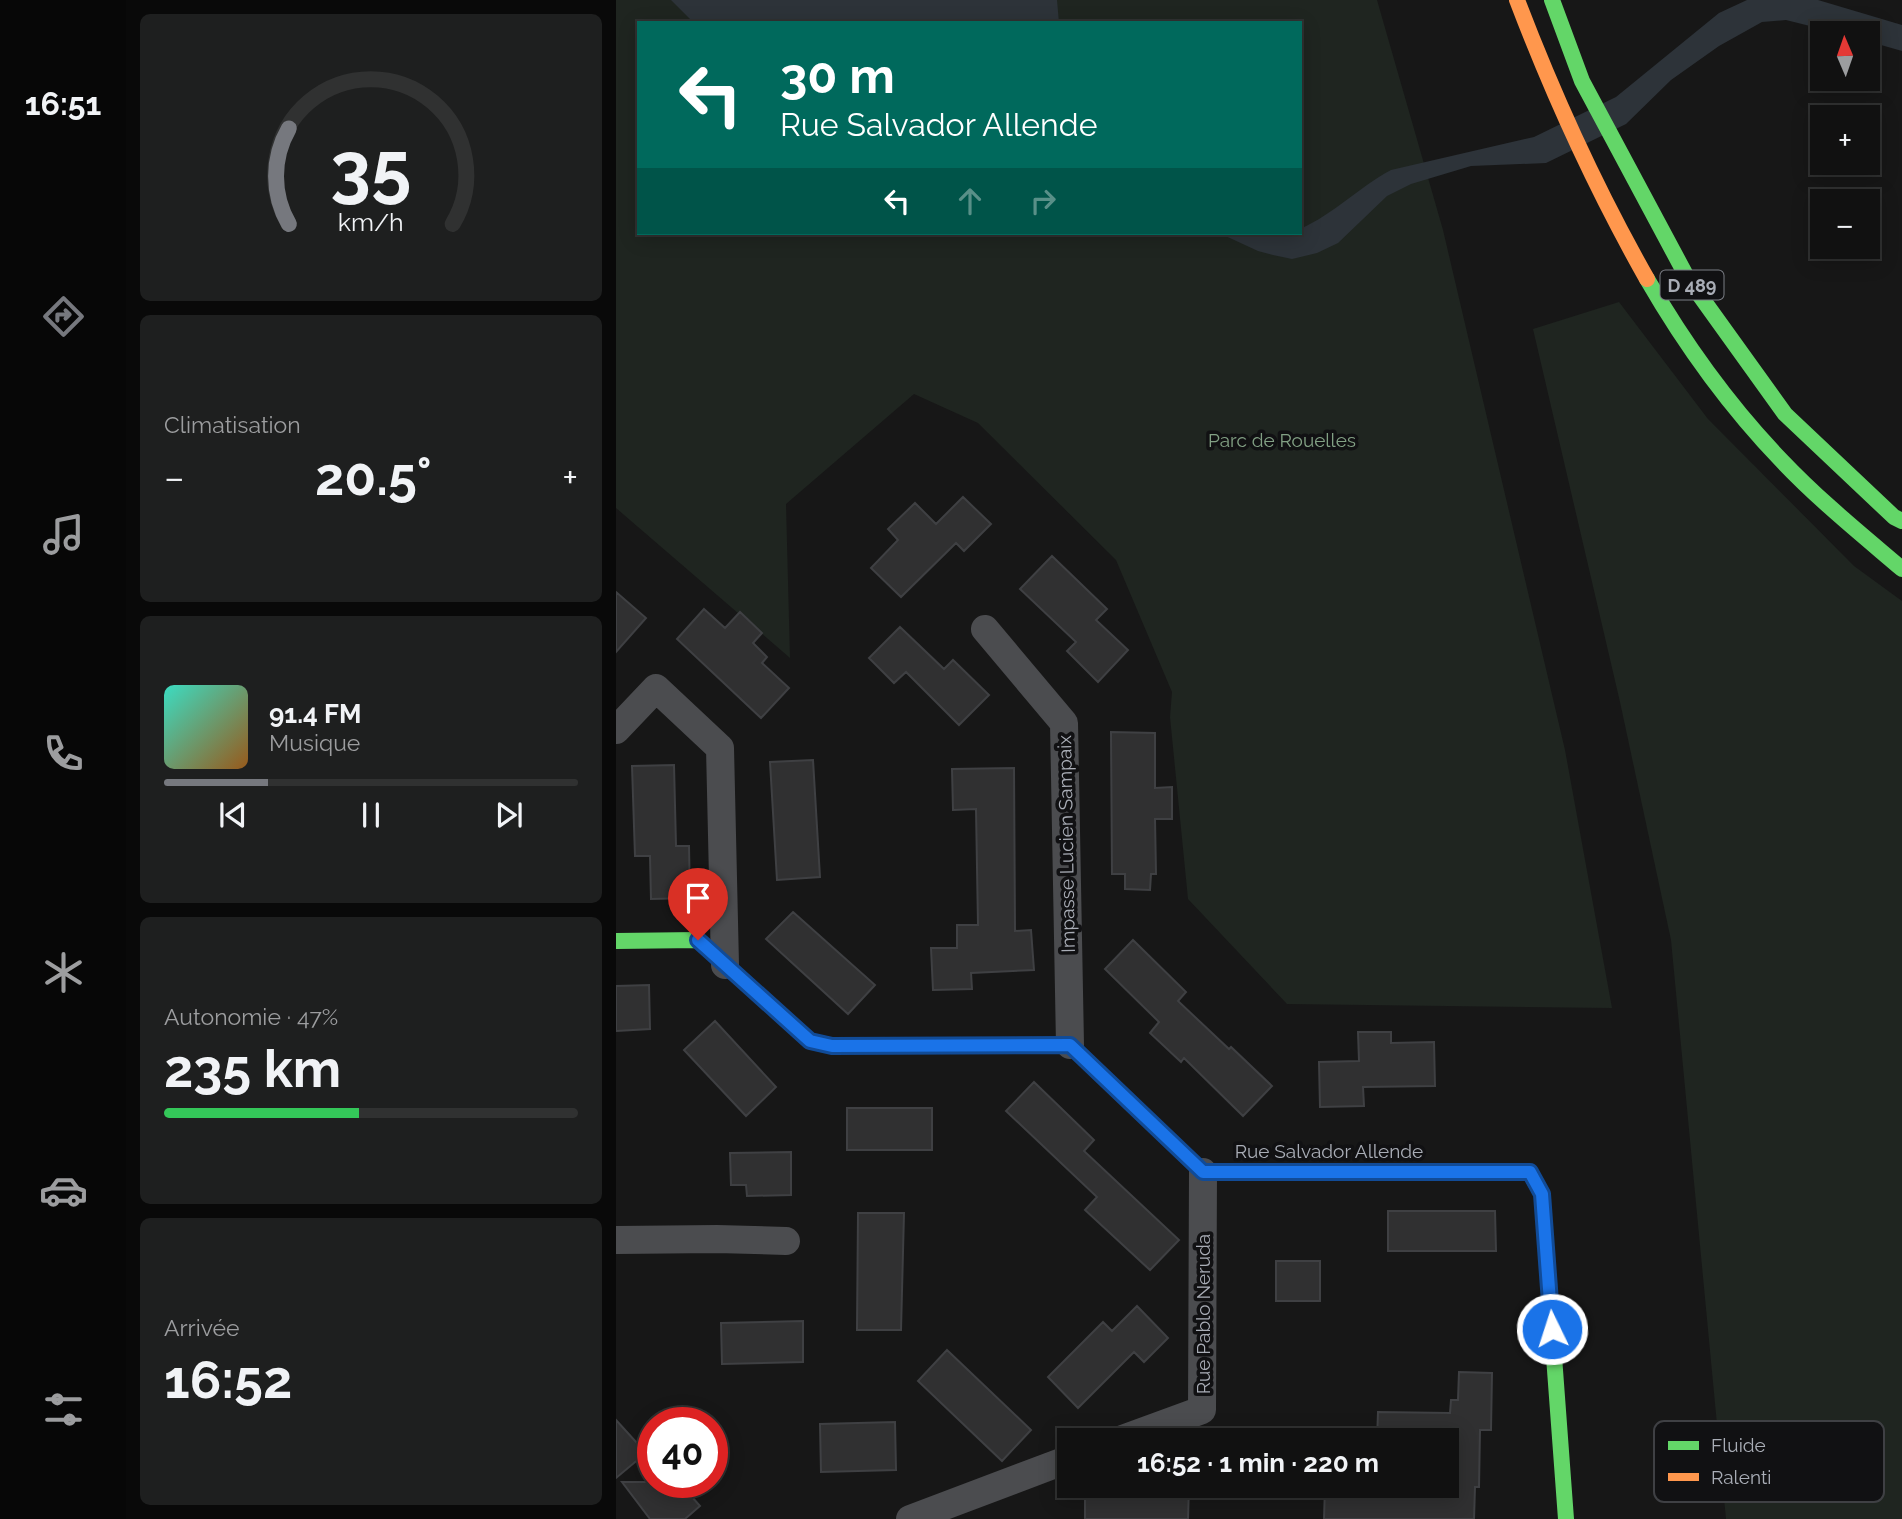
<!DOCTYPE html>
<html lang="fr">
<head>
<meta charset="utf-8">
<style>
  body { margin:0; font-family:Raleway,sans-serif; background:#1e1f1f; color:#f1f3f6; height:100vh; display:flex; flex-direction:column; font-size:26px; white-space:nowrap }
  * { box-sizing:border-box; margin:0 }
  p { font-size:23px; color:#9c9d9f }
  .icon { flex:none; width:38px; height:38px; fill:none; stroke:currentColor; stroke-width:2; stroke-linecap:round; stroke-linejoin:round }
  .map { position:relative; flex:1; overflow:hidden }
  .details { display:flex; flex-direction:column; gap:14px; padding:14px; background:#090909; width:490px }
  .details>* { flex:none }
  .hud { position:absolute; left:21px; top:21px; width:665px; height:214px; border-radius:0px; box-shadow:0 4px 18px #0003,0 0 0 2px #303131; background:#00695c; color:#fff; overflow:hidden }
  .needle { width:46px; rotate:358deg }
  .buttons { position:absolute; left:1194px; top:21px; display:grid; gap:14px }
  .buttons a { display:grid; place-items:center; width:70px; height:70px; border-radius:0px; background:#111; box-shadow:0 4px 18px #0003,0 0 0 2px #303131; font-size:35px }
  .speed { position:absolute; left:21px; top:1407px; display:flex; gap:14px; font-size:35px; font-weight:700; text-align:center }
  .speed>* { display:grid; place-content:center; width:91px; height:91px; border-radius:50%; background:#111; box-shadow:0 4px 18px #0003,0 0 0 2px #303131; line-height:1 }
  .speed .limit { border:10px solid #d22; background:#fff; color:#111 }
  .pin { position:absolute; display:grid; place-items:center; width:60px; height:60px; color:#fff; margin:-72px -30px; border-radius:50% 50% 50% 0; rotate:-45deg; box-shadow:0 0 7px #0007 }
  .pin .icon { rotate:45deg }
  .me { position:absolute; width:77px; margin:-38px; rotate:356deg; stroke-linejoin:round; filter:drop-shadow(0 0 5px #0008) }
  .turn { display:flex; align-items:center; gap:24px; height:147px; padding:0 28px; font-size:32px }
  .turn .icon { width:91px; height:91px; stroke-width:2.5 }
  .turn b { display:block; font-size:49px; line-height:60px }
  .lanes { display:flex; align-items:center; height:66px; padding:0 28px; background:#0003; justify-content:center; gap:35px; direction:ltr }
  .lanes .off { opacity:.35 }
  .big { font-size:52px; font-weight:700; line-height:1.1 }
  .details .tile { flex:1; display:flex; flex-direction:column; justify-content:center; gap:10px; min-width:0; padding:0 24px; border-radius:10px; background:#1e1f1f }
  .details .dial { align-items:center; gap:0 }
  .dial svg { height:182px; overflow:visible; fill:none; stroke:#303131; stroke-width:7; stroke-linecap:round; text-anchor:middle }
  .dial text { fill:#f1f3f6; stroke:none }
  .song { display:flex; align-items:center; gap:21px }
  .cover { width:84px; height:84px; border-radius:10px; background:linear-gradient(135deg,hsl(170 70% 55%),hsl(30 70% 35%)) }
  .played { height:7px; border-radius:4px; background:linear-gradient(90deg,#76787e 25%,#303131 25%) }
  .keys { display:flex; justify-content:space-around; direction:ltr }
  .heat { display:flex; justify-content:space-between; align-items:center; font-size:38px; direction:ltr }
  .charge { height:10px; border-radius:5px; background:linear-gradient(90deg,#34c759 47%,#303131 0) }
  .trip { position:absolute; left:441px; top:1428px; width:402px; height:70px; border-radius:0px; background:#111; box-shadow:0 4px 18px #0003,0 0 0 2px #303131; font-weight:700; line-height:70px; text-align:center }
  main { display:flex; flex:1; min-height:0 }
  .dock { display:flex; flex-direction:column; width:126px; justify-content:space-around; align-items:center; background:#070707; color:#9c9d9f }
  .dock .icon { width:49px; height:49px }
  .dock .current { color:#76787e }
  .dock b { font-size:32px; color:#f1f3f6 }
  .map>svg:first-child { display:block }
  .green { fill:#1f2520; fill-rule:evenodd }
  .water { fill:#2d3339 }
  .building { fill:#303031; stroke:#3f4043; stroke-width:2 }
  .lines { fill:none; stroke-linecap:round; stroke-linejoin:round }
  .street { stroke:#4b4c4f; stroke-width:28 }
  .fast { stroke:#63d668; stroke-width:16 }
  .slow { stroke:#ff974d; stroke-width:16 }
  .route-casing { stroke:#114b97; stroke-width:18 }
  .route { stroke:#1a73e8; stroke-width:12 }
  .labels { text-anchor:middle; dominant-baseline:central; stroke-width:7; stroke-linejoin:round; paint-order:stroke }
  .shield { fill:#111113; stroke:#7b7e85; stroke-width:2 }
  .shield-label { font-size:18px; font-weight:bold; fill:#a9adb6 }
  .park-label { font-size:19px; fill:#82a084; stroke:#111113 }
  .street-label { font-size:19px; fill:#a9adb6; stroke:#111113 }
  .key { fill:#111113; stroke:#3f4044; stroke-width:2 }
  .key-label { font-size:19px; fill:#a9adb6 }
</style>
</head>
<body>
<main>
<nav class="dock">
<b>16:51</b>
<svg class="icon current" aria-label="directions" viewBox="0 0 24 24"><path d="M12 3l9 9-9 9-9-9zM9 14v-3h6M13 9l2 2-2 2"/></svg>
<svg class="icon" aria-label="music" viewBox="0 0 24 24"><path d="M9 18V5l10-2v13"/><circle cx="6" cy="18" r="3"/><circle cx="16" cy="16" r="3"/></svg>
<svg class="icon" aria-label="phone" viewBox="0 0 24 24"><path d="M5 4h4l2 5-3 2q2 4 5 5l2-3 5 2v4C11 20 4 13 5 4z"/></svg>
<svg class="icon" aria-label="climate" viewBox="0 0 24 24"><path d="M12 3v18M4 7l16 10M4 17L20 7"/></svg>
<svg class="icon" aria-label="car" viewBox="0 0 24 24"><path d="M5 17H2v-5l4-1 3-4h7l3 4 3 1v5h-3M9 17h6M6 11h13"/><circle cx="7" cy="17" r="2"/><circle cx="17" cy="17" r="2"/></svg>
<svg class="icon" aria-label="filters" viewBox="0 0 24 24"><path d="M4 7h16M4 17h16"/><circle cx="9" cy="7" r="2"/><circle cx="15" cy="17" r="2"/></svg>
</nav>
<section class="details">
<div class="tile dial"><svg viewBox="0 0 100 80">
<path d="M14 69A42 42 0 1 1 86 69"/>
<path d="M14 69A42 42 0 0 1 14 27" stroke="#76787e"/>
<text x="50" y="56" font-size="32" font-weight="700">35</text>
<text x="50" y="72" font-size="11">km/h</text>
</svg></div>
<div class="tile"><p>Climatisation</p>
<div class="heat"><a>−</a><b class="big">20.5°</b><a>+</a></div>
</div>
<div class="tile">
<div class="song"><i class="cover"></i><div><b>91.4 FM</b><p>Musique</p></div></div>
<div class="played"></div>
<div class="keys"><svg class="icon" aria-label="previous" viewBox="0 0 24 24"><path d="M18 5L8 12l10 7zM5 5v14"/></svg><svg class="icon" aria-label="pause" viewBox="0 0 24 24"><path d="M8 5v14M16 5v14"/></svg><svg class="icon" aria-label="next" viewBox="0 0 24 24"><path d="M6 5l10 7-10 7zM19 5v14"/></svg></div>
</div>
<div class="tile"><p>Autonomie · 47%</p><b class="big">235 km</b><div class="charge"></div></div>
<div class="tile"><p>Arrivée</p><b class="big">16:52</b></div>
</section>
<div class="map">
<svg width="1286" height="1519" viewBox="0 0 1286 1519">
  <rect width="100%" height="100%" fill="#171717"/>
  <!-- green -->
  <path class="green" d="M0,0H761L827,230L949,750L996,1008L671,1004L572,899L554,717L556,692L500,560L362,423L298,394L170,504L174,658L0,508ZM23,23H684V233H23Z
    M1003,302L1092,419L1238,566L1286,601V1519H1110L1055,940L1004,702L917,329Z"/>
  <!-- water -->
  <path class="water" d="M55,0H441L443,23H78Z
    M1131,0H1202L1286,25V51L1251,41V33H1222L1170,20L1146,22L1103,46L1055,80L1010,124L930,163L855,166L795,184L771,196L722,243L701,253L676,259L657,255L642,251L603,233H684V229C718,214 743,187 775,170L918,137L1000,97L1103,13Z"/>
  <!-- building -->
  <path class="building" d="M347,497L375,524L348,551L340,543L285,597L255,568L282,540L272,529L299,503L320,524Z
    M436,556L491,609L480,620L512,650L482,682L451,651L460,642L404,589Z
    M0,592L30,618L0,652Z
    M88,609L109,628L124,612L146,633L137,643L151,657L146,663L173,688L145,718L61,639Z
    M284,627L328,669L337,660L373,695L343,725L290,672L278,683L253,658Z
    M495,732L539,733V788L556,787V819H539L540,874H535L534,890L509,889V874H496Z
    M197,760L204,877L161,880L154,762Z
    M58,765L60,846H73L74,898L35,899L34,856H19L16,766Z
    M398,768L399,931L415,930L418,970L355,973L356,989L317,990L315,948H341V925H362L360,809L337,810L336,769Z
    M177,912L259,985L232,1014L150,939Z
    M517,940L570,992L562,1001L613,1049L615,1047L656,1086L627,1116L568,1058L565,1062L534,1033L543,1022L489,969Z
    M33,985L34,1029L0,1031V986Z
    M99,1021L160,1087L130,1116L68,1050Z
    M742,1032H775V1043L818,1042L819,1086L747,1087L748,1106L704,1107L703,1062L743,1061Z
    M418,1082L478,1140L468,1151L563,1240L534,1270L469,1210L481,1197L390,1111Z
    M231,1108H316V1150H231Z
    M175,1152V1195L131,1196L130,1185H115L114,1153Z
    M772,1211H879L880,1251H772Z
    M242,1213H288L285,1330H241Z
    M660,1261H704V1301H660Z
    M521,1306L552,1338L528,1362L518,1352L462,1408L432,1377L487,1322L496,1331Z
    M187,1321V1362L106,1364L105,1323Z
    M331,1350L415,1430L386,1461L302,1381Z
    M843,1372L876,1373L875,1430H864L863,1487H859L858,1519H708L709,1486H831V1440H761L762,1412L834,1413L835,1400H842Z
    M0,1420L30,1453L0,1478Z
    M279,1422L280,1470L205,1472L204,1424Z
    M6,1482H93L76,1497L84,1506L69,1519H34Z
    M522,1486H573L572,1519H469V1493L522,1494Z"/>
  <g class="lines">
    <!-- street -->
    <path class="street" d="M369,629L448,723L454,1045
      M0,730L40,688L104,748L109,965
      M0,1240L101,1239L170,1241
      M504,1440L586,1410L587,1172
      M294,1519L453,1459"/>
    <!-- fast -->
    <path class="fast" d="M936,0L966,81L1072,279L1169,414L1278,517L1286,521
      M1031,279C1068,343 1114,407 1166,461C1203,500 1245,534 1286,569
      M0,941L82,940L194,1041L216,1046L454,1045L587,1172H624
      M918,1180L926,1194L950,1519"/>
    <!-- slow -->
    <path class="slow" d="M901,0C938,97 980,189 1031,279
      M624,1172H914L918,1180"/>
  </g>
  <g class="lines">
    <!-- route casing -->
    <g class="route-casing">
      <path id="route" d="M82,940L194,1041L216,1046L454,1045L587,1172H914L926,1194L936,1329"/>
    </g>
    <!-- route -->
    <use href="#route" class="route"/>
  </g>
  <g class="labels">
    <!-- shield labels -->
    <rect class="shield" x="1044.5" y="270.5" width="63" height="29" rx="5"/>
    <g class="shield-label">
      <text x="1076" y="285">D 489</text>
    </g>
    <!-- park labels -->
    <g class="park-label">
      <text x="666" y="440">Parc de Rouelles</text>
    </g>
    <!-- street labels -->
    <g class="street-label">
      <text transform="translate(450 844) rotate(-91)">Impasse Lucien Sampaix</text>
      <text x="713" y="1151">Rue Salvador Allende</text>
      <text transform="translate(587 1314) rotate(-90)">Rue Pablo Neruda</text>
    </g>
  </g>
  <!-- legend -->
  <rect x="1038" y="1421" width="230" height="81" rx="10" class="key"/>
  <rect x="1052" y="1441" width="31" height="9" fill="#63d668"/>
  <rect x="1052" y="1473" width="31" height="8" fill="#ff974d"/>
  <g class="key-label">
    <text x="1095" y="1452">Fluide</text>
    <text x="1095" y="1484">Ralenti</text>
  </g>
</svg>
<div class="buttons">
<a><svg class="needle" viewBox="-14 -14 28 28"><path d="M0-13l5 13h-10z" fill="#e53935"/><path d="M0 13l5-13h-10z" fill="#9c9d9f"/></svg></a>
<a>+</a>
<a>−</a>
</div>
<div class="speed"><div class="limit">40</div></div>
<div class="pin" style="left:82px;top:940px;background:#d93025"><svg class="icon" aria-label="arrive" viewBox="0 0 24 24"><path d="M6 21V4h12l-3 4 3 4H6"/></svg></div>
<svg class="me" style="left:936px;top:1329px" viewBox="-20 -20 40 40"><circle r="17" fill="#1a73e8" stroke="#fff" stroke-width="3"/><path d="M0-11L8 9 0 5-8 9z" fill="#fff"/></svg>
<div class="trip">16:52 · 1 min · 220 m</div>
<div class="hud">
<div class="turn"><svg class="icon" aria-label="left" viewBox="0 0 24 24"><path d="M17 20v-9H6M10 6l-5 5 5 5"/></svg><div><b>30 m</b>Rue Salvador Allende</div></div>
<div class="lanes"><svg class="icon" aria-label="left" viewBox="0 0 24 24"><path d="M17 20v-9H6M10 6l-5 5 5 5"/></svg><svg class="icon off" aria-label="ahead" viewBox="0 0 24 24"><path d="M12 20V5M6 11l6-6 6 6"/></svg><svg class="icon off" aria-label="right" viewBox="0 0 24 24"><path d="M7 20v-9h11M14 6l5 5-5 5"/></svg></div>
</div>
</div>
</main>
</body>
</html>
